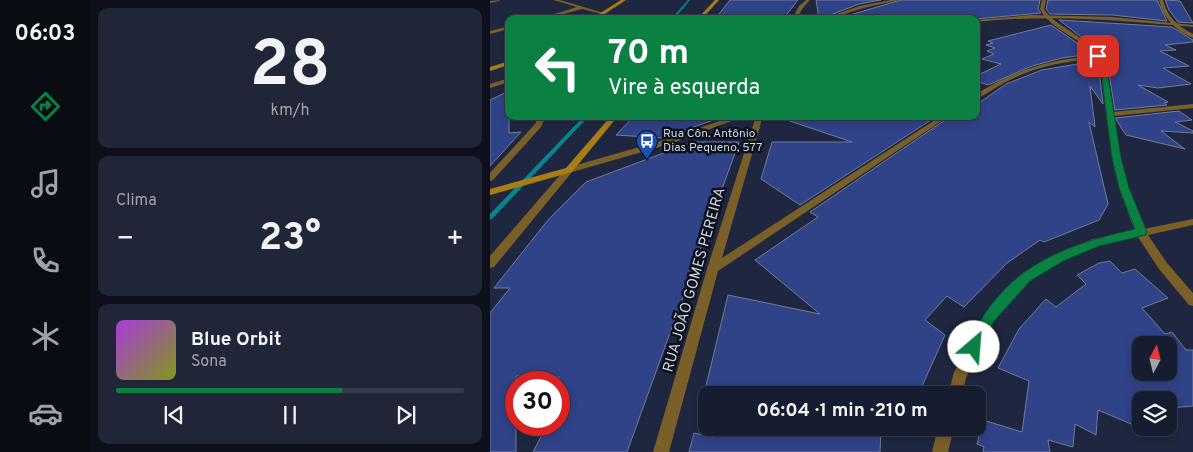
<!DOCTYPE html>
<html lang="pt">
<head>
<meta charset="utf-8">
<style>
  body { margin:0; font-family:Overpass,sans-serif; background:#202638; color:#f1f3f6; height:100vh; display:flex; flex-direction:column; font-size:19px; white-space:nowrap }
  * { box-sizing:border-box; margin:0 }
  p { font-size:16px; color:#9ea2ab }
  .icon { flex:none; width:28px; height:28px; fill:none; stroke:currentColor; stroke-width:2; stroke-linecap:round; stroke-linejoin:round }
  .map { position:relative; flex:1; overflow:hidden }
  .details { display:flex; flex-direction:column; gap:8px; padding:8px; background:#0d101a; width:400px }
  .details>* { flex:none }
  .guide { position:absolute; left:15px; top:15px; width:475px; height:105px; border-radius:10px; box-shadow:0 2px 8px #0003,0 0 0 1px #363b4c; background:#0b8043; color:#fff; overflow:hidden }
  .needle { width:32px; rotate:7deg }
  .controls { position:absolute; left:642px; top:336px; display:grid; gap:10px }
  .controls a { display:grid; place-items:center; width:45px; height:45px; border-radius:10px; background:#171d30; box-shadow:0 2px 8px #0003,0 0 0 1px #363b4c; font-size:25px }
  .speed { position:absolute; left:15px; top:371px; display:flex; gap:10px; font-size:25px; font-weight:700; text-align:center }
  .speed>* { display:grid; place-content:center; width:65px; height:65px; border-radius:50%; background:#171d30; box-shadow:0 2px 8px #0003,0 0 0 1px #363b4c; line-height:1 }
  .speed .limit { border:8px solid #d22; background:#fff; color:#111 }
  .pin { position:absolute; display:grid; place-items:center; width:42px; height:42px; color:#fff; margin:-21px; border-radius:10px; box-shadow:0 2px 8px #0006 }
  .me { position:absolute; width:55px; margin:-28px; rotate:27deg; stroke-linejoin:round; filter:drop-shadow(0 0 4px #0008) }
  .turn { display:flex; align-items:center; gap:18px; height:105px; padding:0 20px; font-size:22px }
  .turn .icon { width:65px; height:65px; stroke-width:2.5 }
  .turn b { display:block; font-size:35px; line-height:42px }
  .big { font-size:38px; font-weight:700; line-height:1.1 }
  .details .card { flex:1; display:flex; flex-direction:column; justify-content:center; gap:8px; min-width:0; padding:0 18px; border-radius:10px; background:#202638 }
  .details .dial { align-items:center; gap:0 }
  .dial b { font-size:65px; line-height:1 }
  .song { display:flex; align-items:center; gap:15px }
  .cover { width:60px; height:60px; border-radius:8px; background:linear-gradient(135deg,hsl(280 70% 55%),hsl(70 70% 35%)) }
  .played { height:5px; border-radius:2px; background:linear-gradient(90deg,#0b8043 65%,#363b4c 65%) }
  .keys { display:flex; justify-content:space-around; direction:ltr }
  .heat { display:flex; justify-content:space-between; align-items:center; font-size:28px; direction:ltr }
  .trip { position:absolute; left:208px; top:386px; width:288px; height:50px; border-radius:10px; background:#171d30; box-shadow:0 2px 8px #0003,0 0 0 1px #363b4c; font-weight:700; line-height:50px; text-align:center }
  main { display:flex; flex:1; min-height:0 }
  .tab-bar { display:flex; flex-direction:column; width:90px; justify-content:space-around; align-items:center; background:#090c13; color:#9ea2ab }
  .tab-bar .icon { width:35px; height:35px }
  .tab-bar .on { color:#0b8043 }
  .tab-bar b { font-size:22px; color:#f1f3f6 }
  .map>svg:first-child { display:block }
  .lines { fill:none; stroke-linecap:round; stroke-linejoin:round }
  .stream { fill:#088392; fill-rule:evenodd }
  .building { fill:#304288; stroke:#717b9a; fill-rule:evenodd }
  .minor { fill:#7a5f28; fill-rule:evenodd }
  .tertiary { fill:#7a5f28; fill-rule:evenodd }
  .secondary { fill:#a97d15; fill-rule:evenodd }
  .route { fill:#0b8043; stroke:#07532c }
  .labels { text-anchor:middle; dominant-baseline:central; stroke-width:5; stroke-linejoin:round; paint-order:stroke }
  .far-poi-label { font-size:12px; fill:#ccd3e3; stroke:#0d111c; text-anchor:start }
  .street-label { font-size:15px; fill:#ccd3e3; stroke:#0d111c }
</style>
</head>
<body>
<main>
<nav class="tab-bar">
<b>06:03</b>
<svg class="icon on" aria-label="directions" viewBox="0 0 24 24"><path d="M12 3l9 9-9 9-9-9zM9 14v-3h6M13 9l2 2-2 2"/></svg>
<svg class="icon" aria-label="music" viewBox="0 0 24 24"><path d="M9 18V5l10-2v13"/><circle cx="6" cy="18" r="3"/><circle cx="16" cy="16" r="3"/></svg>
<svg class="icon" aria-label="phone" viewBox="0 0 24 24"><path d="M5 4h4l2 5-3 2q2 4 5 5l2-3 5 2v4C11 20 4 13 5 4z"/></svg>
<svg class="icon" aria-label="climate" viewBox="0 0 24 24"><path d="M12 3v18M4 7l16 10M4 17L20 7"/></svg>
<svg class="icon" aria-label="car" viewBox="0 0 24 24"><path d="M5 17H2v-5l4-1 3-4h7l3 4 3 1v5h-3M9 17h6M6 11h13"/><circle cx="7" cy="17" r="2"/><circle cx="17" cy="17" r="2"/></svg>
</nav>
<section class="details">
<div class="card dial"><b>28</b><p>km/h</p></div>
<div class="card"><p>Clima</p>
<div class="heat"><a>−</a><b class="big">23°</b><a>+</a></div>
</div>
<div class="card">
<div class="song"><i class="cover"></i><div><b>Blue Orbit</b><p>Sona</p></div></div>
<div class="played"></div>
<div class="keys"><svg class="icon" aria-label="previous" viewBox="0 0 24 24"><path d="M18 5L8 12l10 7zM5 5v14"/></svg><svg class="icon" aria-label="pause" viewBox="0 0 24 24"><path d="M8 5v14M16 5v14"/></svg><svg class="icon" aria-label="next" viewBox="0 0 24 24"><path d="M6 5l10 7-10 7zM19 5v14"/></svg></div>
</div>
</section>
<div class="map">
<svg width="703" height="452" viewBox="0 0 703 452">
  <rect width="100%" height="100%" fill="#1f2740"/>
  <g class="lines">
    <!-- stream -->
    <path class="stream" d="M198,0H200L184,19H181Z
      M94,116H99L2,219L0,220V214Z"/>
  </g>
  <!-- building -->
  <path class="building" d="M240,0H308L293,19H225Z
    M326,0H391L369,4L330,19H329Z
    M411,0H550L548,9L551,13L485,19H346Z
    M558,0H667L677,21L622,15L560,14L556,9Z
    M675,0L690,1L703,23L688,22L679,10Z
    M569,20L682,27L703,40V42L675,45L686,50L670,51L699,66L673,68L701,84L668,88L648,85L678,102L674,103L677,105L625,110L619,74L611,56L594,39Z
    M561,25L590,45L600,54L572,58L542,66L498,85L486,81V76L511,64L492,59L504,54L497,51L505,48L496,45L503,43L498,41Z
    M605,61L609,70L613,104L600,86L605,127L599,122L618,204L609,220L554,242L550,240L517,263L474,307L457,296L435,320L455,335L428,395H235V392L215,390L238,295L330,314L265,260L328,217L320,212L461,116H486V105L516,84L552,70Z
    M19,91V133L31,132L0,166V100Z
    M689,111L702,120L685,122L703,131V133L671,131L695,149L636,135L625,118Z
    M144,116H232V117L173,138L126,135Z
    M294,116H447L310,205L271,179L282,142H362L294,119Z
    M203,142H249L137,452H43L57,425H69V377L26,376V452H0V313L20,288H4L58,220L96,182Z
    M620,261L632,273L645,269L678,298L652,308L675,334L682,332L696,350H703V406L679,408V400H651V428L653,429L608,410L606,435L585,424L583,447L558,440L560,452H493L494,447L487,444L493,420L532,432L539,381L508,368L529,329L556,299L566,307L596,284L587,275L609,263ZM651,345H679V372H651Z
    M227,428H391L390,452H199L204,433L224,437Z"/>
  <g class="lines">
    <!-- minor -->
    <path class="minor" d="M10,0L9,1L0,3V1Z
      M63,0H70L114,13L112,14L92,9L56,19H48L87,7Z
      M316,0H320L313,8L306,19H302L309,6Z
      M401,0H409L373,8L339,19H332L370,6Z
      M552,0H556L554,9C560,19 571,25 580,31C620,57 617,68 623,112L703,104V108L623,116C629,155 637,193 654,229L703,219V225L658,235L677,263L703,293V306L699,305L669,269L648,237L609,245L573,260L539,280L503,321L476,378L472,395H458L464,372L495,313L531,274L565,254L603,239L645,230C623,179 617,125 611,70L606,59C576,61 547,66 520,80C508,85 498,94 486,99V94C523,71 560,59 604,56C590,36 561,31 550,9Z
      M669,0H673C677,17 688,26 703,34V38C686,31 673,18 669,0Z
      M19,26V29L0,34V31Z
      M19,78V82L0,88V84Z
      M49,116H56L51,127L3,180L0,181V173L45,124Z
      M266,116H273L232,258L451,116H459L228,271L179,452H163L217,269Z
      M448,428H464L458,452H442Z"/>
    <!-- tertiary -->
    <path class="tertiary" d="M541,15L622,17L703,25V27C630,20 559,14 486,22V20Z
      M244,116H255L180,144L82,172L4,267L0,268V256L76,168L174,140Z"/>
    <!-- secondary -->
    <path class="secondary" d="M131,0H136L107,19H101Z
      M225,0H229L212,19H207Z
      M19,61V65L0,71V67Z
      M121,116H128L82,172L0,195V189L76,168Z"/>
  </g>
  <!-- route -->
  <path class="route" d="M608,55L611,56L617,70L631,158L639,188L657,232L656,235L609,246L573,261L540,281L504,321L489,352L484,354L479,352L477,347C511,269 567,247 645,229L629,188L622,158L611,70L605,56Z"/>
  <!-- icons -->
  <defs>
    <g id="bus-pin" transform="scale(1.125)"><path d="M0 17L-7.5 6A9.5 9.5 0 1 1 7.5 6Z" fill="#1a4fb4" stroke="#0d111c"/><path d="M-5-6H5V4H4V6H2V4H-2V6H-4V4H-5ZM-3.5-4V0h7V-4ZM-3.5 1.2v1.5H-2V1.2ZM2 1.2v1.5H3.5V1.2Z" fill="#fff"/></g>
  </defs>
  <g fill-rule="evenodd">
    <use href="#bus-pin" x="157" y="141"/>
  </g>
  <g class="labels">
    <!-- far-poi labels -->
    <g class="far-poi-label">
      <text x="173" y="134">Rua Côn. Antônio<tspan x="173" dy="14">Dias Pequeno, 577</tspan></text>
    </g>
    <!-- street labels -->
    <g class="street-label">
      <text transform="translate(205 280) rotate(-74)">RUA JOÃO GOMES PEREIRA</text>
    </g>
  </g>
</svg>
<div class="controls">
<a><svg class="needle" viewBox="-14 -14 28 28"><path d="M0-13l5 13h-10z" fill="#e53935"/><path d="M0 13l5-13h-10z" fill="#9ea2ab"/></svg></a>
<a><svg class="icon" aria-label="layers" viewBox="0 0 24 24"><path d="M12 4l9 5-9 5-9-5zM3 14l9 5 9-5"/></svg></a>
</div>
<div class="speed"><div class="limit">30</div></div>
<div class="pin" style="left:608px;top:56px;background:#d93025"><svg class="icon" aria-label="arrive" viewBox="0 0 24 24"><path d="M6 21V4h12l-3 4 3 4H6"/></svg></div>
<svg class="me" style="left:484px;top:347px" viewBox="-20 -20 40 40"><circle r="19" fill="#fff"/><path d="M0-13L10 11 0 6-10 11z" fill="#0b8043"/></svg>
<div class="trip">06:04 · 1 min · 210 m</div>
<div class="guide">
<div class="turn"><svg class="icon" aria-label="left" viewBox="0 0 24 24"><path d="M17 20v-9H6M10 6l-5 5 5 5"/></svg><div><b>70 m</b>Vire à esquerda</div></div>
</div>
</div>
</main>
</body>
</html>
